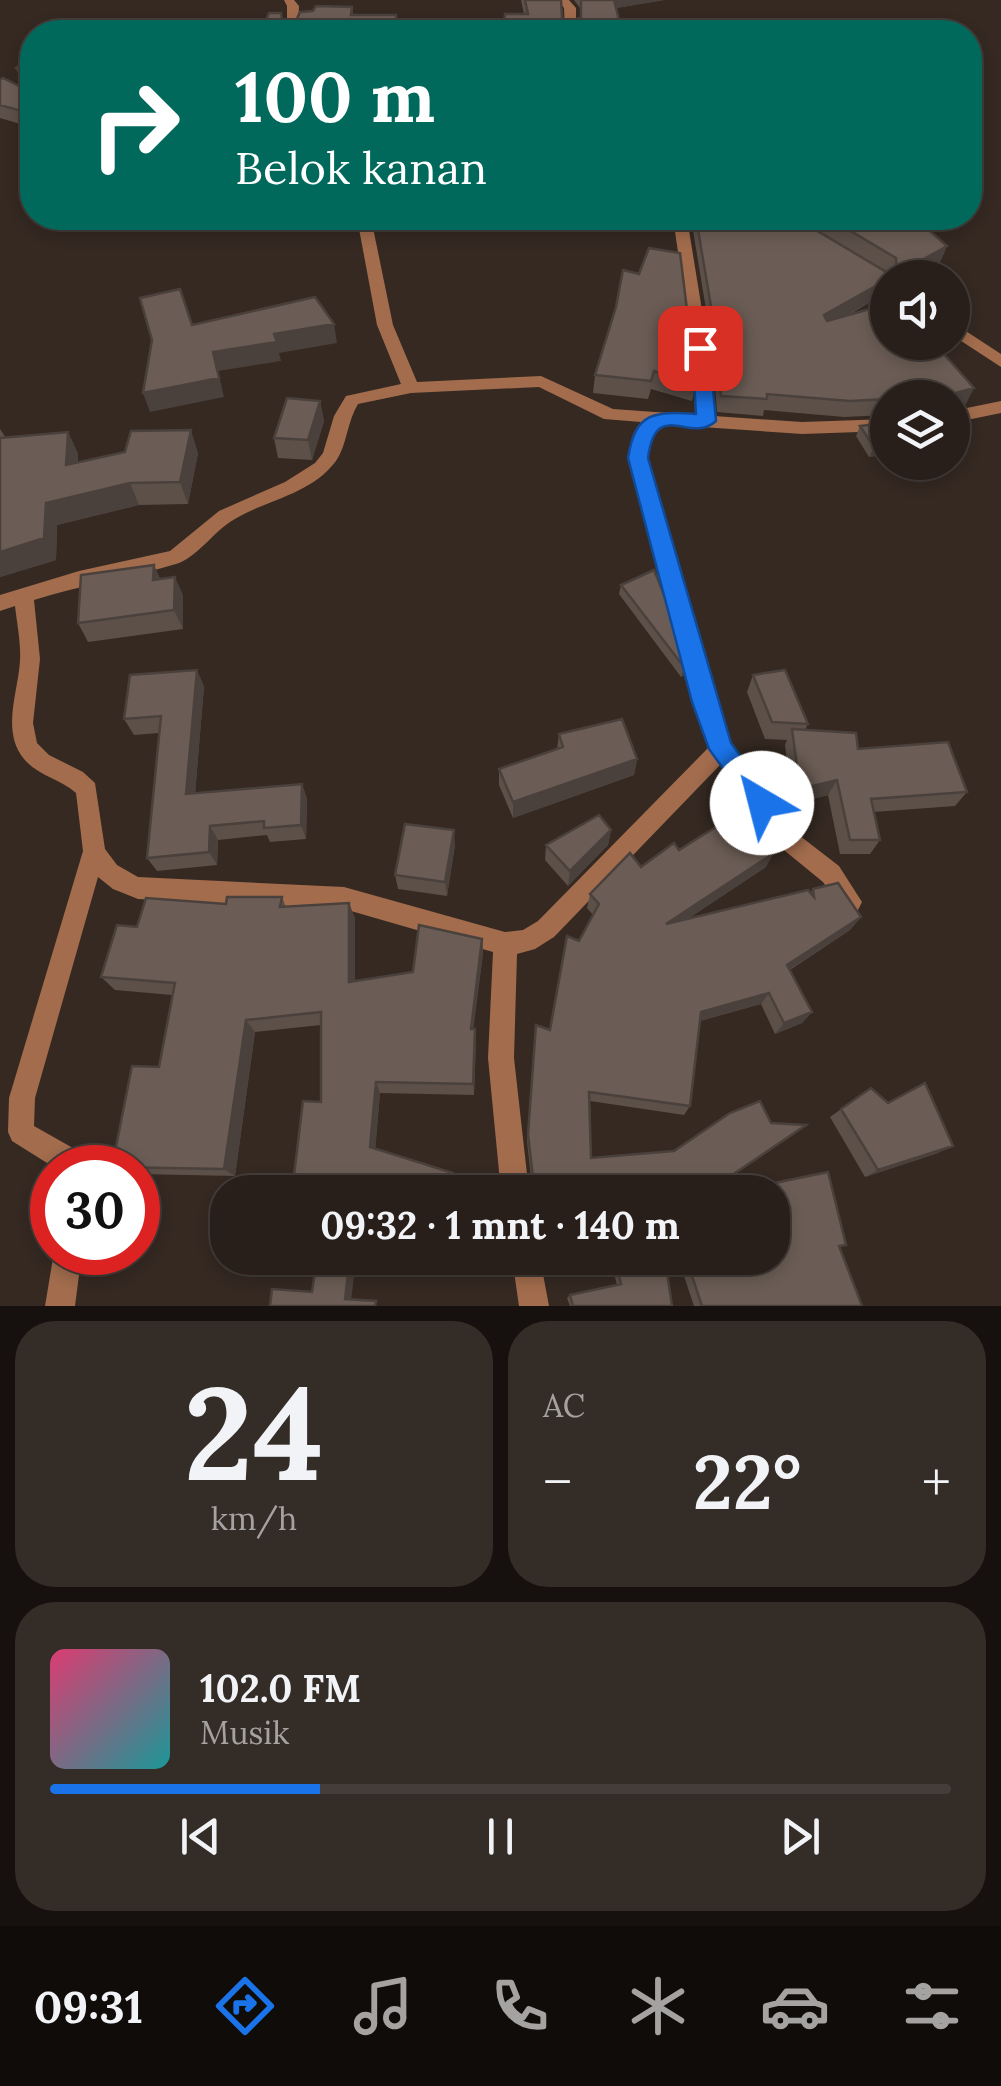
<!DOCTYPE html>
<html lang="id">
<head>
<meta charset="utf-8">
<style>
  body { margin:0; font-family:Lora,serif; background:#342c27; color:#f1f3f6; height:100vh; display:flex; flex-direction:column; font-size:38px; white-space:nowrap }
  * { box-sizing:border-box; margin:0 }
  p { font-size:32px; color:#a5a2a2 }
  .icon { flex:none; width:55px; height:55px; fill:none; stroke:currentColor; stroke-width:2; stroke-linecap:round; stroke-linejoin:round }
  .map { position:relative; height:1306px; overflow:hidden }
  .drawer { display:flex; flex-direction:column; gap:15px; padding:15px; background:#16110e; flex:1 }
  .drawer>* { flex:none }
  .guide { position:absolute; left:20px; top:20px; width:962px; height:210px; border-radius:40px; box-shadow:0 5px 15px #0003,0 0 0 2px #443d39; background:#00695c; color:#fff; overflow:hidden }
  .fabs { position:absolute; left:870px; top:260px; display:grid; gap:20px }
  .fabs a { display:grid; place-items:center; width:100px; height:100px; border-radius:50%; background:#281f1a; box-shadow:0 5px 15px #0003,0 0 0 2px #443d39; font-size:50px }
  .speed { position:absolute; left:30px; top:1145px; display:flex; gap:20px; font-size:50px; font-weight:700; text-align:center }
  .speed>* { display:grid; place-content:center; width:130px; height:130px; border-radius:50%; background:#281f1a; box-shadow:0 5px 15px #0003,0 0 0 2px #443d39; line-height:1 }
  .speed .limit { border:15px solid #d22; background:#fff; color:#111 }
  .pin { position:absolute; display:grid; place-items:center; width:85px; height:85px; color:#fff; margin:-42px; border-radius:20px; box-shadow:0 5px 15px #0006 }
  .me { position:absolute; width:110px; margin:-55px; rotate:323deg; stroke-linejoin:round; filter:drop-shadow(0 0 8px #0008) }
  .turn { display:flex; align-items:center; gap:35px; height:210px; padding:0 50px; font-size:45px }
  .turn .icon { width:130px; height:130px; stroke-width:2.5 }
  .turn b { display:block; font-size:70px; line-height:85px }
  .big { font-size:75px; font-weight:700; line-height:1.1 }
  .drawer .card { flex:1; display:flex; flex-direction:column; justify-content:center; gap:15px; min-width:0; padding:0 35px; border-radius:40px; background:#342c27 }
  .drawer .dial { align-items:center; gap:0 }
  .dial b { font-size:130px; line-height:1 }
  .song { display:flex; align-items:center; gap:30px }
  .cover { width:120px; height:120px; border-radius:15px; background:linear-gradient(135deg,hsl(340 70% 55%),hsl(180 70% 35%)) }
  .played { height:10px; border-radius:5px; background:linear-gradient(90deg,#1a73e8 30%,#443d39 30%) }
  .keys { display:flex; justify-content:space-around; direction:ltr }
  .heat { display:flex; justify-content:space-between; align-items:center; font-size:55px; direction:ltr }
  .drawer .tiles { flex:1; display:grid; gap:15px; grid-template-columns:1fr 1fr }
  .card:last-child { grid-column:span 2 }
  .trip { position:absolute; left:210px; top:1175px; width:580px; height:100px; border-radius:40px; background:#281f1a; box-shadow:0 5px 15px #0003,0 0 0 2px #443d39; font-weight:700; line-height:100px; text-align:center }
  .tabs { display:flex; height:160px; justify-content:space-around; align-items:center; background:#100c0a; color:#a5a2a2 }
  .tabs .icon { width:70px; height:70px }
  .tabs .on { color:#1a73e8 }
  .tabs b { font-size:45px; color:#f1f3f6 }
  .map>svg:first-child { display:block }
  .lines { fill:none; stroke-linecap:round; stroke-linejoin:round }
  .street { fill:#a26c4d; fill-rule:evenodd }
  .wall { fill:#5c5049; fill-rule:evenodd }
  .shaded-wall { fill:#4b413c }
  .building { fill:#6b5d55; stroke:#4b413c; stroke-width:2.5 }
  .route { fill:#1a73e8; stroke:#114b97; stroke-width:2.5 }
</style>
</head>
<body>
<div class="map">
<svg width="1001" height="1306" viewBox="0 0 1001 1306">
  <rect width="100%" height="100%" fill="#352922"/>
  <g class="lines">
    <!-- street -->
    <path class="street" d="M284,0H294L299,6L298,32H287V6Z
      M558,0H569L576,8V32H565L564,8Z
      M357,218H371L393,325L417,382L541,376L613,409L697,415L692,347L673,218H687L708,347L714,416L802,422L888,419V431L802,434L672,425C651,430 650,436 647,457L731,745L795,832L839,866L862,902L858,910L850,913L842,910L823,882L779,846L720,765L554,937L535,949L517,954L514,1058L529,1192H501L488,1058L493,952L344,909L138,899L113,889L98,877L35,1098L34,1126L80,1152L89,1168H55L12,1141L8,1132L9,1098L83,851L76,793C61,779 38,776 24,759C1,731 18,693 20,661C21,642 17,624 15,606L0,611V595L79,571L170,551L219,511L285,482L315,463L323,453L334,416L346,396L401,384L377,325ZM539,387L604,419L641,422L634,432L629,457L710,746L538,921L523,930L505,932L344,887L138,877L117,865L105,849L95,783L83,772L49,755L37,743L33,723L40,659L34,600C81,585 129,578 176,564C196,558 212,534 230,522C263,500 310,496 336,461C347,445 347,422 358,404L411,393Z
      M952,322L1001,354V367L952,335Z
      M1001,401V413L952,423V411Z
      M54,1252H82L75,1306H45Z
      M512,1258H540L549,1306H519Z"/>
  </g>
  <!-- wall -->
  <path class="wall" d="M521,0H561L562,18L566,21L580,18V8L574,0H664L616,8L622,32H261L282,20L296,21L352,7L353,15L397,28L504,23L524,14Z
    M32,55V122L24,125L0,118V80L29,91V88L22,83L16,68Z
    M691,218H917L947,246L940,262L913,278H888L887,292L847,316L966,404L952,408V398H888V415L844,417L764,410L763,416L717,412L712,346ZM818,232L824,234L868,261Z
    M616,307L696,383L692,401L651,389L648,399L593,393L595,375Z
    M320,401L324,421L312,460L278,458L274,438Z
    M888,423V454L869,457L856,436L860,426Z
    M0,429L6,438L68,432L78,454V462L198,453L188,504L139,505L57,525L56,560L0,577Z
    M154,565L160,579L183,595V629L88,642L78,623Z
    M621,585L688,665L686,674L681,677L619,594Z
    M753,675L808,724L805,730L967,792L955,806L874,812L880,840L870,854H840L828,795L792,804L785,745L787,740L765,739L747,692Z
    M204,686L195,793L302,784L307,799L306,839L270,842L267,835L218,840L217,865L157,871L147,858L159,733L134,735L124,719Z
    M559,734L637,759L634,775L513,818L499,785V769L557,749Z
    M611,830L608,845L568,886L545,860L546,845Z
    M455,845L447,896L398,889L395,875Z
    M679,850L766,867L689,918L810,893L813,889L861,917L850,930L790,970L812,1012L802,1023L775,1034L761,1004L700,1021L690,1106L684,1115L590,1101L591,1158L674,1151L771,1123L796,1133L708,1192H517L530,1190L532,1187L527,1141L536,1025L550,1030L579,941L593,915L587,908L590,894L641,867Z
    M282,897L286,907L355,918V981L413,972L482,939L483,953L473,1029L476,1041L474,1095L380,1093L375,1149L453,1173L455,1181L292,1192L321,1102V1025L255,1032L235,1176L138,1174V1168L112,1167L159,1067L172,995L115,990L101,977L137,927L226,904Z
    M871,1088L938,1153L865,1177L830,1117Z
    M846,1245L839,1248L862,1306H694L678,1258H772Z
    M610,1258H665L672,1306H570L567,1298L570,1295L617,1285Z"/>
  <!-- shaded-wall -->
  <path class="shaded-wall" d="M612,0H664L611,9Z
    M32,105V122L24,125L18,110Z
    M947,246L940,262L913,278H896L897,274Z
    M888,279L887,292L819,331L824,315Z
    M334,324L337,343L279,353L281,361L218,371L224,397L150,412L143,393L213,352L274,334Z
    M974,388L966,404L952,408V398H937Z
    M320,401L324,421L312,460L308,440Z
    M191,430L198,453L188,504L180,482Z
    M68,432L78,454L77,487L66,465Z
    M888,445V454L869,457L874,447Z
    M130,483L139,505L57,525L56,560L0,577V552L46,503Z
    M154,565L162,584L153,580Z
    M175,577L183,595V629L174,610Z
    M688,665L686,674L681,677L684,667Z
    M197,670L204,686L194,808L186,794Z
    M637,759L634,775L513,818V802Z
    M837,780L828,795L792,804L800,789Z
    M302,784L307,799L306,839L301,825Z
    M210,826L218,840L217,865L209,852Z
    M454,830L455,845L447,896L445,882Z
    M611,830L608,845L568,886L570,871Z
    M774,853L766,867L661,937L666,924Z
    M349,903L355,918V995L349,982Z
    M861,917L850,930L778,977L787,965Z
    M482,939L483,953L472,1041L471,1029Z
    M769,993L761,1004L695,1022L701,1012Z
    M812,1012L802,1023L775,1034L784,1023Z
    M246,1020L255,1032L235,1176L224,1169Z
    M475,1029L476,1041L474,1095L473,1084Z
    M376,1082L380,1093L375,1155L370,1147Z
    M953,1146L938,1153L865,1177L878,1170Z
    M453,1173L455,1181L452,1192H448Z
    M350,1258L356,1260L351,1301L345,1299Z"/>
  <!-- building -->
  <path class="building" d="M525,0H561L562,18L566,21L581,18V0H614L622,32H261L269,13H281L282,20L296,21L300,12L313,11L316,6L352,7L351,15H396L397,28L504,23L505,14H528Z
    M32,55V105L18,110L0,105V80L3,78L29,91V76L16,68Z
    M696,218H789L804,223L893,276L888,278V279L824,315L827,321L888,304V342H933L974,388L937,398H888V399L850,401L767,394V399L721,396L715,330Z
    M829,218H915L947,246L897,274L896,258Z
    M649,248L680,253L696,383L654,371L651,381L595,375L616,307L623,270L639,274Z
    M180,289L192,325L315,297L334,324L274,334L277,342L213,352L219,378L143,393L152,340L140,298Z
    M287,398L320,401L308,440L274,438Z
    M888,423V445L874,447L860,426Z
    M191,430L180,482L130,483L46,503L44,538L0,552V438L68,432L66,465L125,452L131,431Z
    M154,565L153,580L175,577L174,610L78,623L81,575Z
    M654,570L679,632L688,665L684,667L621,585Z
    M197,670L186,794L302,784L301,825L264,828V821L210,826L209,852L147,858L161,716L124,719L130,675Z
    M785,670L808,724L772,722L753,675Z
    M622,719L637,759L513,802L499,769L563,747L559,734Z
    M792,729L856,733L858,749L948,742L967,792L871,799L880,840H850L837,780L800,789Z
    M738,813L774,853L666,924L808,890L814,897L813,889L838,883L861,917L787,965L812,1012L784,1023L769,993L701,1012L690,1106L589,1092L591,1158L674,1151L730,1113L760,1101L771,1123L806,1125L707,1192H517V1190H530L534,1186L528,1134L536,1025L550,1030L567,936L579,941L599,904L590,894L630,853L641,867L674,843L679,850Z
    M599,815L611,830L570,871L546,845Z
    M405,824L454,830L445,882L395,875Z
    M227,897H282L280,907L349,903V982L413,972L419,925L482,939L471,1029H475L473,1084L376,1082L370,1147L453,1173L448,1192H292L303,1101L321,1102V1012L246,1020L224,1169L112,1167L132,1066L159,1067L175,983L101,977L117,925L137,927L146,898L226,904Z
    M925,1083L953,1146L878,1170L841,1109L871,1088L888,1103Z
    M828,1172L846,1245L839,1246L862,1306H702L686,1258H772V1192H731Z
    M317,1258H350L345,1299L376,1301L375,1306H270L272,1289L312,1292Z
    M615,1258H665L672,1306H573L570,1295L621,1284Z"/>
  <!-- route -->
  <path class="route" d="M700,342L709,348L716,421C690,445 656,397 648,458L731,743L775,803L771,811L762,815L754,811L709,749L692,702L628,458C635,412 654,411 696,414L692,348Z"/>
</svg>
<div class="fabs">
<a><svg class="icon" aria-label="sound" viewBox="0 0 24 24"><path d="M4 9h4l5-4v14l-5-4H4zM17 9q2 3 0 6"/></svg></a>
<a><svg class="icon" aria-label="layers" viewBox="0 0 24 24"><path d="M12 4l9 5-9 5-9-5zM3 14l9 5 9-5"/></svg></a>
</div>
<div class="speed"><div class="limit">30</div></div>
<div class="pin" style="left:700px;top:348px;background:#d93025"><svg class="icon" aria-label="arrive" viewBox="0 0 24 24"><path d="M6 21V4h12l-3 4 3 4H6"/></svg></div>
<svg class="me" style="left:762px;top:803px" viewBox="-20 -20 40 40"><circle r="19" fill="#fff"/><path d="M0-13L10 11 0 6-10 11z" fill="#1a73e8"/></svg>
<div class="trip">09:32 · 1 mnt · 140 m</div>
<div class="guide">
<div class="turn"><svg class="icon" aria-label="right" viewBox="0 0 24 24"><path d="M7 20v-9h11M14 6l5 5-5 5"/></svg><div><b>100 m</b>Belok kanan</div></div>
</div>
</div>
<section class="drawer">
<div class="tiles">
<div class="card dial"><b>24</b><p>km/h</p></div>
<div class="card"><p>AC</p>
<div class="heat"><a>−</a><b class="big">22°</b><a>+</a></div>
</div>
<div class="card">
<div class="song"><i class="cover"></i><div><b>102.0 FM</b><p>Musik</p></div></div>
<div class="played"></div>
<div class="keys"><svg class="icon" aria-label="previous" viewBox="0 0 24 24"><path d="M18 5L8 12l10 7zM5 5v14"/></svg><svg class="icon" aria-label="pause" viewBox="0 0 24 24"><path d="M8 5v14M16 5v14"/></svg><svg class="icon" aria-label="next" viewBox="0 0 24 24"><path d="M6 5l10 7-10 7zM19 5v14"/></svg></div>
</div>
</div>
</section>
<nav class="tabs">
<b>09:31</b>
<svg class="icon on" aria-label="directions" viewBox="0 0 24 24"><path d="M12 3l9 9-9 9-9-9zM9 14v-3h6M13 9l2 2-2 2"/></svg>
<svg class="icon" aria-label="music" viewBox="0 0 24 24"><path d="M9 18V5l10-2v13"/><circle cx="6" cy="18" r="3"/><circle cx="16" cy="16" r="3"/></svg>
<svg class="icon" aria-label="phone" viewBox="0 0 24 24"><path d="M5 4h4l2 5-3 2q2 4 5 5l2-3 5 2v4C11 20 4 13 5 4z"/></svg>
<svg class="icon" aria-label="climate" viewBox="0 0 24 24"><path d="M12 3v18M4 7l16 10M4 17L20 7"/></svg>
<svg class="icon" aria-label="car" viewBox="0 0 24 24"><path d="M5 17H2v-5l4-1 3-4h7l3 4 3 1v5h-3M9 17h6M6 11h13"/><circle cx="7" cy="17" r="2"/><circle cx="17" cy="17" r="2"/></svg>
<svg class="icon" aria-label="filters" viewBox="0 0 24 24"><path d="M4 7h16M4 17h16"/><circle cx="9" cy="7" r="2"/><circle cx="15" cy="17" r="2"/></svg>
</nav>
</body>
</html>
